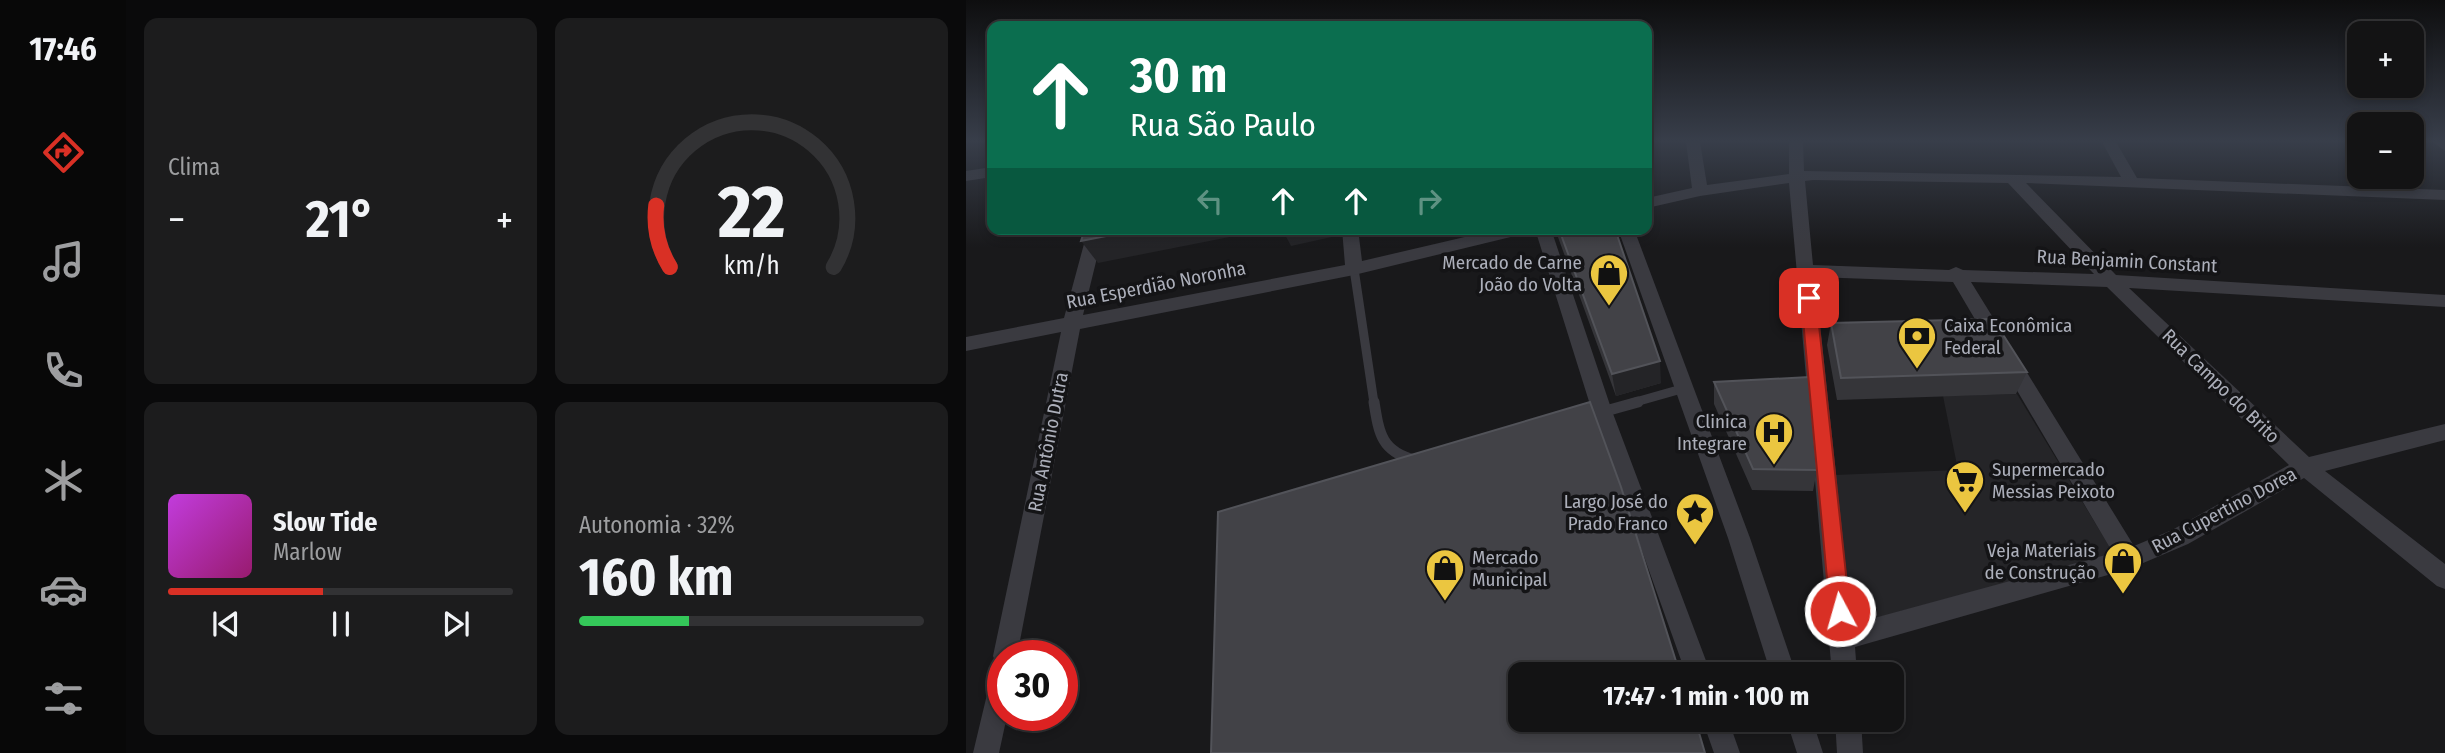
<!DOCTYPE html>
<html lang="pt">
<head>
<meta charset="utf-8">
<style>
  body { margin:0; font-family:"Fira Sans Condensed",sans-serif; background:#1c1c1d; color:#f1f3f6; height:100vh; display:flex; flex-direction:column; font-size:26px; white-space:nowrap }
  * { box-sizing:border-box; margin:0 }
  p { font-size:23px; color:#9d9ea0 }
  .icon { flex:none; width:38px; height:38px; fill:none; stroke:currentColor; stroke-width:2; stroke-linecap:round; stroke-linejoin:round }
  .map { position:relative; flex:1; overflow:hidden }
  .side { display:flex; flex-direction:column; gap:18px; padding:18px; background:#0a0a0b; width:840px }
  .side>* { flex:none }
  .hud { position:absolute; left:21px; top:21px; width:665px; height:214px; border-radius:14px; box-shadow:0 4px 10px #0003,0 0 0 2px #323234; background:#0b6e4f; color:#fff; overflow:hidden }
  .controls { position:absolute; left:1381px; top:21px; display:grid; gap:14px }
  .controls a { display:grid; place-items:center; width:77px; height:77px; border-radius:14px; background:#131314; box-shadow:0 4px 10px #0003,0 0 0 2px #323234; font-size:35px }
  .speed { position:absolute; left:21px; top:640px; display:flex; gap:14px; font-size:35px; font-weight:700; text-align:center }
  .speed>* { display:grid; place-content:center; width:91px; height:91px; border-radius:50%; background:#131314; box-shadow:0 4px 10px #0003,0 0 0 2px #323234; line-height:1 }
  .speed .limit { border:10px solid #d22; background:#fff; color:#111 }
  .pin { position:absolute; display:grid; place-items:center; width:60px; height:60px; color:#fff; margin:-30px; border-radius:14px; box-shadow:0 4px 10px #0006 }
  .me { position:absolute; width:77px; margin:-38px; rotate:354deg; stroke-linejoin:round; filter:drop-shadow(0 0 5px #0008) }
  .turn { display:flex; align-items:center; gap:24px; height:147px; padding:0 28px; font-size:32px }
  .turn .icon { width:91px; height:91px; stroke-width:2.5 }
  .turn b { display:block; font-size:49px; line-height:60px }
  .lanes { display:flex; align-items:center; height:66px; padding:0 28px; background:#0003; justify-content:center; gap:35px; direction:ltr }
  .lanes .off { opacity:.35 }
  .big { font-size:52px; font-weight:700; line-height:1.1 }
  .side .widget { flex:1; display:flex; flex-direction:column; justify-content:center; gap:10px; min-width:0; padding:0 24px; border-radius:14px; background:#1c1c1d }
  .side .dial { align-items:center; gap:0 }
  .dial svg { height:182px; overflow:visible; fill:none; stroke:#323234; stroke-width:7; stroke-linecap:round; text-anchor:middle }
  .dial text { fill:#f1f3f6; stroke:none }
  .song { display:flex; align-items:center; gap:21px }
  .cover { width:84px; height:84px; border-radius:10px; background:linear-gradient(135deg,hsl(290 70% 55%),hsl(320 70% 35%)) }
  .played { height:7px; border-radius:4px; background:linear-gradient(90deg,#d93025 45%,#323234 45%) }
  .keys { display:flex; justify-content:space-around; direction:ltr }
  .heat { display:flex; justify-content:space-between; align-items:center; font-size:38px; direction:ltr }
  .charge { height:10px; border-radius:5px; background:linear-gradient(90deg,#34c759 32%,#323234 0) }
  .side .tiles { flex:1; display:grid; gap:18px; grid-template-columns:repeat(2,1fr) }
  .trip { position:absolute; left:542px; top:662px; width:396px; height:70px; border-radius:14px; background:#131314; box-shadow:0 4px 10px #0003,0 0 0 2px #323234; font-weight:700; line-height:70px; text-align:center }
  main { display:flex; flex:1; min-height:0 }
  .dock { display:flex; flex-direction:column; width:126px; justify-content:space-around; align-items:center; background:#080808; color:#9d9ea0 }
  .dock .icon { width:49px; height:49px }
  .dock .current { color:#d93025 }
  .dock b { font-size:32px; color:#f1f3f6 }
  .map>svg:first-child { display:block }
  .built { fill:#252528 }
  .lines { fill:none; stroke-linecap:round; stroke-linejoin:round }
  .service-far1 { stroke:#3a3a40; stroke-width:9 }
  .service { stroke:#3a3a40; stroke-width:11 }
  .minor { fill:#3a3a40; fill-rule:evenodd }
  .wall { fill:#353539 }
  .shaded-wall { fill:#242427 }
  .building { fill:#424247; stroke:#525359; stroke-width:2 }
  .route { fill:#d93025; stroke:#8d1f18; stroke-width:2 }
  .labels { text-anchor:middle; dominant-baseline:central; stroke-width:7; stroke-linejoin:round; paint-order:stroke }
  .street-label { font-size:19px; fill:#acafba; stroke:#141416 }
  .poi-label { font-size:19px; fill:#acafba; stroke:#141416; text-anchor:end }
</style>
</head>
<body>
<main>
<nav class="dock">
<b>17:46</b>
<svg class="icon current" aria-label="directions" viewBox="0 0 24 24"><path d="M12 3l9 9-9 9-9-9zM9 14v-3h6M13 9l2 2-2 2"/></svg>
<svg class="icon" aria-label="music" viewBox="0 0 24 24"><path d="M9 18V5l10-2v13"/><circle cx="6" cy="18" r="3"/><circle cx="16" cy="16" r="3"/></svg>
<svg class="icon" aria-label="phone" viewBox="0 0 24 24"><path d="M5 4h4l2 5-3 2q2 4 5 5l2-3 5 2v4C11 20 4 13 5 4z"/></svg>
<svg class="icon" aria-label="climate" viewBox="0 0 24 24"><path d="M12 3v18M4 7l16 10M4 17L20 7"/></svg>
<svg class="icon" aria-label="car" viewBox="0 0 24 24"><path d="M5 17H2v-5l4-1 3-4h7l3 4 3 1v5h-3M9 17h6M6 11h13"/><circle cx="7" cy="17" r="2"/><circle cx="17" cy="17" r="2"/></svg>
<svg class="icon" aria-label="filters" viewBox="0 0 24 24"><path d="M4 7h16M4 17h16"/><circle cx="9" cy="7" r="2"/><circle cx="15" cy="17" r="2"/></svg>
</nav>
<section class="side">
<div class="tiles">
<div class="widget"><p>Clima</p>
<div class="heat"><a>−</a><b class="big">21°</b><a>+</a></div>
</div>
<div class="widget dial"><svg viewBox="0 0 100 80">
<path d="M14 69A42 42 0 1 1 86 69"/>
<path d="M14 69A42 42 0 0 1 8 42" stroke="#d93025"/>
<text x="50" y="56" font-size="32" font-weight="700">22</text>
<text x="50" y="72" font-size="11">km/h</text>
</svg></div>
<div class="widget">
<div class="song"><i class="cover"></i><div><b>Slow Tide</b><p>Marlow</p></div></div>
<div class="played"></div>
<div class="keys"><svg class="icon" aria-label="previous" viewBox="0 0 24 24"><path d="M18 5L8 12l10 7zM5 5v14"/></svg><svg class="icon" aria-label="pause" viewBox="0 0 24 24"><path d="M8 5v14M16 5v14"/></svg><svg class="icon" aria-label="next" viewBox="0 0 24 24"><path d="M6 5l10 7-10 7zM19 5v14"/></svg></div>
</div>
<div class="widget"><p>Autonomia · 32%</p><b class="big">160 km</b><div class="charge"></div></div>
</div>
</section>
<div class="map">
<svg width="1479" height="753" viewBox="0 0 1479 753">
  <rect width="100%" height="100%" fill="#19191b"/>
  <!-- built -->
  <path class="built" d="M1051,394L1148,554L887,624L869,475L992,470L977,396Z"/>
  <g class="lines">
    <!-- service-far1 -->
    <path class="service-far1" d="M388,269L408,403
      M666,403L719,388"/>
    <!-- service -->
    <path class="service" d="M408,402C413,433 415,451 448,460
      M636,412L672,402"/>
    <!-- minor -->
    <path class="minor" d="M720,142H734L741,185L823,174V142H837L838,171L1155,177L1136,142H1150L1171,178L1479,190V200L1060,183L1150,275L1479,295V307L1163,288L1343,457L1479,424V440L1359,471L1479,564V589L1471,586L1338,478L1222,544L1163,569L889,647L891,674H866L823,183L734,196L681,208V198L726,188ZM847,180L1042,183L1128,274L997,270L990,267L983,270L847,265L839,181ZM849,277L987,282L1147,553L886,624ZM1005,282L1141,287L1323,465L1206,530L1168,546Z
      M1467,142H1479V151Z
      M26,167V177L0,181V171Z
      M122,229H138L117,315L379,265L376,229H392L396,261L533,229H565L557,234L388,275L114,329L51,656H37V716H41L33,753H7L29,661L27,656L95,332L0,351V337L98,318Z
      M569,229H585L646,411L745,674H720L626,411Z
      M652,229H668L784,538L830,674H805L762,538Z
      M736,719H762L774,753H748Z
      M820,719H846L857,753H831Z
      M869,719H895L897,753H871Z"/>
  </g>
  <!-- wall -->
  <path class="wall" d="M589,229H649L695,383L650,396Z
    M865,323L1061,372L1050,394L871,400L861,345Z
    M748,382L851,470L847,491L786,490L748,404Z"/>
  <!-- shaded-wall -->
  <path class="shaded-wall" d="M176,229H304L132,263L115,241Z
    M316,229H369L370,236L325,246Z
    M694,361L695,383L650,396L646,374Z"/>
  <!-- building -->
  <path class="building" d="M119,229H176L115,241Z
    M593,229H649L694,361L646,374Z
    M1027,319L1061,372L875,378L865,323Z
    M843,377L851,470L787,469L748,382Z
    M624,402L655,487L714,674H555V719H729L739,753H245L252,512Z"/>
  <!-- sky -->
  <linearGradient id="sky" x2="0" y2="1"><stop stop-color="#0e0e0f"/><stop offset="0.57" stop-color="#383e4a"/><stop offset="1" stop-color="#383e4a" stop-opacity="0"/></linearGradient>
  <rect width="1479" height="247" fill="url(#sky)"/>
  <!-- route -->
  <path class="route" d="M843,293L850,298L884,611L881,618L874,621L867,618L864,611L835,298Z"/>
  <!-- icons -->
  <defs>
    <g id="shop-pin" transform="scale(2.0125)"><path d="M0 17L-7.5 6A9.5 9.5 0 1 1 7.5 6Z" fill="#ebc640" stroke="#141416"/><path d="M-5-2.5h2.3a2.7 3.5 0 0 1 5.4 0H5L5.5 6h-11ZM-1.5-2.5h3a1.5 2.3 0 0 0-3 0Z" fill="#111"/></g>
    <g id="bank-pin" transform="scale(2.0125)"><path d="M0 17L-7.5 6A9.5 9.5 0 1 1 7.5 6Z" fill="#ebc640" stroke="#141416"/><path d="M-6-4H6V4H-6ZM0-2.3a2.3 2.3 0 1 0 0 4.6a2.3 2.3 0 1 0 0-4.6Z" fill="#111"/></g>
    <g id="hospital-pin" transform="scale(2.0125)"><path d="M0 17L-7.5 6A9.5 9.5 0 1 1 7.5 6Z" fill="#ebc640" stroke="#141416"/><path d="M-5-5h3v3.5h4V-5h3V5h-3V1.5h-4V5h-3Z" fill="#111"/></g>
    <g id="supermarket-pin" transform="scale(2.0125)"><path d="M0 17L-7.5 6A9.5 9.5 0 1 1 7.5 6Z" fill="#ebc640" stroke="#141416"/><path d="M-6-5.5h2.5l.6 2H6L4.5 2H-2.5L-4.4-4H-6ZM-1.5 3.2a1.3 1.3 0 1 0 .1 0ZM3 3.2a1.3 1.3 0 1 0 .1 0Z" fill="#111"/></g>
    <g id="sight-pin" transform="scale(2.0125)"><path d="M0 17L-7.5 6A9.5 9.5 0 1 1 7.5 6Z" fill="#ebc640" stroke="#141416"/><path d="M0-6L1.8-2.2L6-1.7L2.9 1.2L3.7 5.4L0 3.3L-3.7 5.4L-2.9 1.2L-6-1.7L-1.8-2.2Z" fill="#111"/></g>
  </defs>
  <g fill-rule="evenodd">
    <use href="#shop-pin" x="643" y="273"/>
    <use href="#bank-pin" x="951" y="336"/>
    <use href="#hospital-pin" x="808" y="432"/>
    <use href="#supermarket-pin" x="999" y="480"/>
    <use href="#sight-pin" x="729" y="512"/>
    <use href="#shop-pin" x="1157" y="561"/>
    <use href="#shop-pin" x="479" y="568"/>
  </g>
  <g class="labels">
    <!-- street labels -->
    <g class="street-label">
      <text transform="translate(1161 261) rotate(3)">Rua Benjamin Constant</text>
      <text transform="translate(190 285) rotate(-11)">Rua Esperdião Noronha</text>
      <text transform="translate(1255 386) rotate(44)">Rua Campo do Brito</text>
      <text transform="translate(82 442) rotate(-79)">Rua Antônio Dutra</text>
      <text transform="translate(1258 510) rotate(-28)">Rua Cupertino Dorea</text>
    </g>
    <!-- poi labels -->
    <g class="poi-label">
      <text x="616" y="262">Mercado de Carne<tspan x="616" dy="22">João do Volta</tspan></text>
      <text x="978" y="325" text-anchor="start">Caixa Econômica<tspan x="978" dy="22">Federal</tspan></text>
      <text x="781" y="421">Clinica<tspan x="781" dy="22">Integrare</tspan></text>
      <text x="1026" y="469" text-anchor="start">Supermercado<tspan x="1026" dy="22">Messias Peixoto</tspan></text>
      <text x="702" y="501">Largo José do<tspan x="702" dy="22">Prado Franco</tspan></text>
      <text x="1130" y="550">Veja Materiais<tspan x="1130" dy="22">de Construção</tspan></text>
      <text x="506" y="557" text-anchor="start">Mercado<tspan x="506" dy="22">Municipal</tspan></text>
    </g>
  </g>
</svg>
<div class="controls">
<a>+</a>
<a>−</a>
</div>
<div class="speed"><div class="limit">30</div></div>
<div class="pin" style="left:843px;top:298px;background:#d93025"><svg class="icon" aria-label="arrive" viewBox="0 0 24 24"><path d="M6 21V4h12l-3 4 3 4H6"/></svg></div>
<svg class="me" style="left:874px;top:611px" viewBox="-20 -20 40 40"><circle r="17" fill="#d93025" stroke="#fff" stroke-width="3"/><path d="M0-11L8 9 0 5-8 9z" fill="#fff"/></svg>
<div class="trip">17:47 · 1 min · 100 m</div>
<div class="hud">
<div class="turn"><svg class="icon" aria-label="ahead" viewBox="0 0 24 24"><path d="M12 20V5M6 11l6-6 6 6"/></svg><div><b>30 m</b>Rua São Paulo</div></div>
<div class="lanes"><svg class="icon off" aria-label="left" viewBox="0 0 24 24"><path d="M17 20v-9H6M10 6l-5 5 5 5"/></svg><svg class="icon" aria-label="ahead" viewBox="0 0 24 24"><path d="M12 20V5M6 11l6-6 6 6"/></svg><svg class="icon" aria-label="ahead" viewBox="0 0 24 24"><path d="M12 20V5M6 11l6-6 6 6"/></svg><svg class="icon off" aria-label="right" viewBox="0 0 24 24"><path d="M7 20v-9h11M14 6l5 5-5 5"/></svg></div>
</div>
</div>
</main>
</body>
</html>
